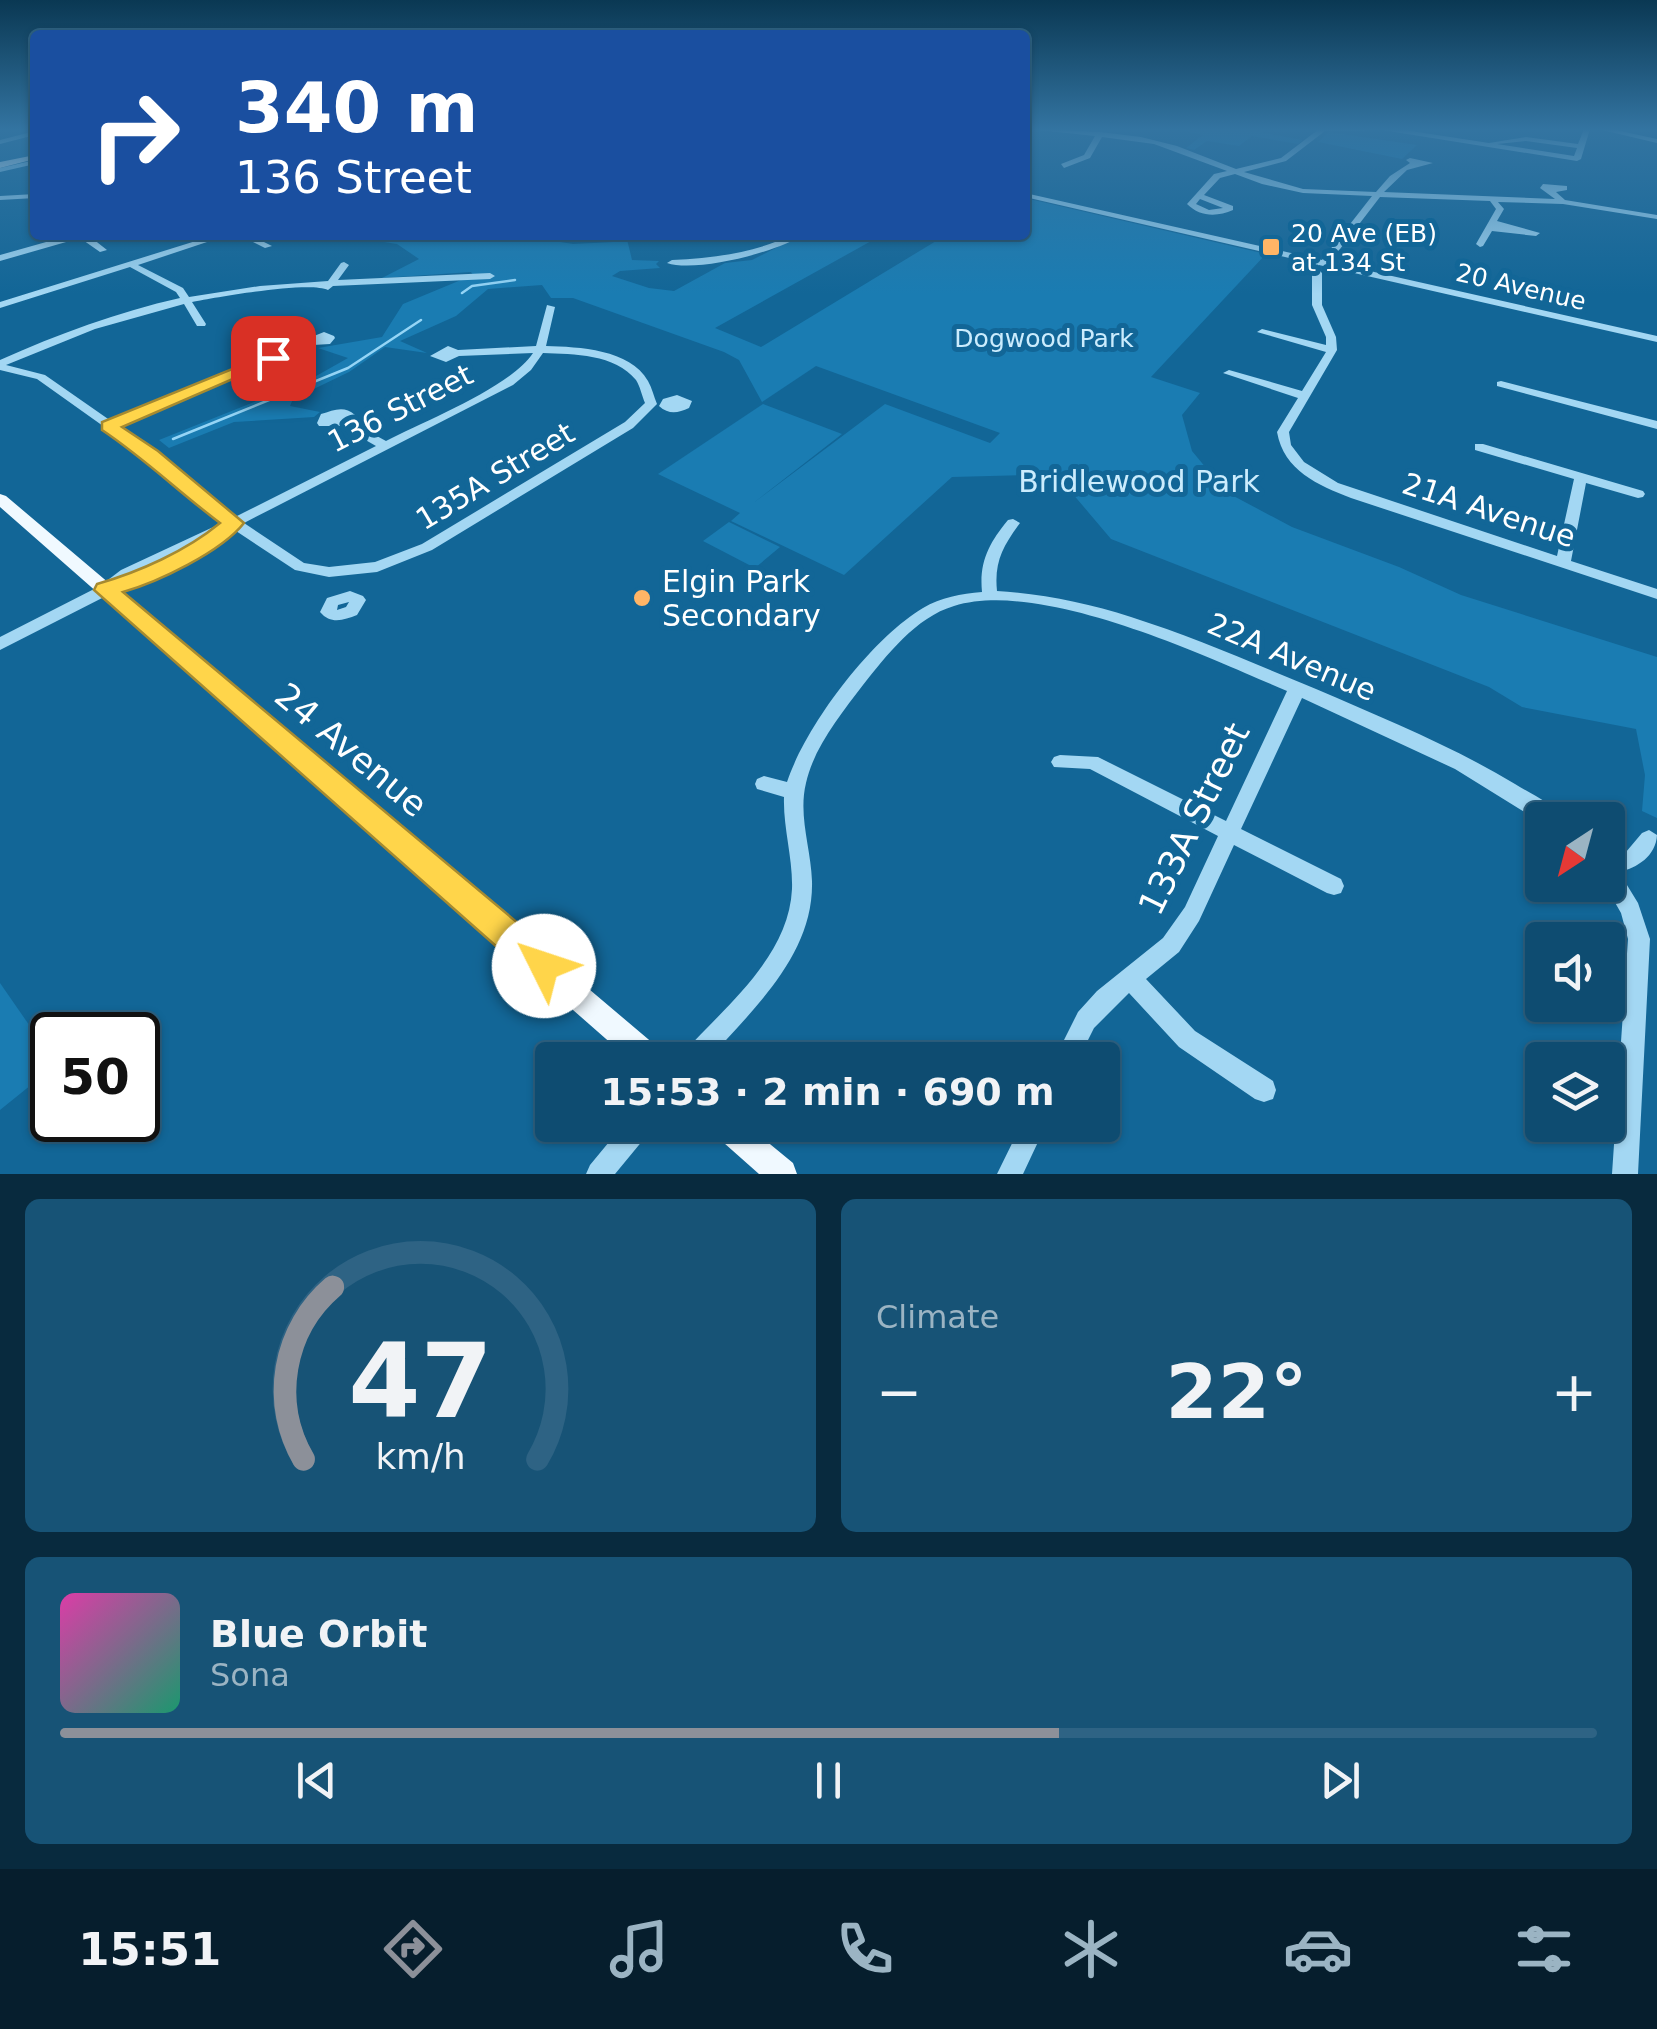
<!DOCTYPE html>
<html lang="en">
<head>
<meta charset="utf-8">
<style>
  body { margin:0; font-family:"DejaVu Sans",sans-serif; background:#175376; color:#f1f3f6; height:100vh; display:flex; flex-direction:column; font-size:38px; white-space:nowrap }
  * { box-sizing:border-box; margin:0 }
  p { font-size:32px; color:#9bb4c3 }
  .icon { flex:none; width:55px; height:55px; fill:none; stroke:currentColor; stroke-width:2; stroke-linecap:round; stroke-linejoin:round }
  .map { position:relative; height:1174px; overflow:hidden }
  .details { display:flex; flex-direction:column; gap:25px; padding:25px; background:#082a3e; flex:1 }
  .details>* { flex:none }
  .guide { position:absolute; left:30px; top:30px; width:1000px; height:210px; border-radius:10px; box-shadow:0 2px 8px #0004,0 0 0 2px #2e6384; background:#1a4fa0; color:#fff; overflow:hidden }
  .needle { width:65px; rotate:216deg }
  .fabs { position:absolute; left:1525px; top:802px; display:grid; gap:20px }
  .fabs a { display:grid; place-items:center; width:100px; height:100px; border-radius:10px; background:#0e4c71; box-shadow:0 2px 8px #0004,0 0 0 2px #2e6384; font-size:50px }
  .speed { position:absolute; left:30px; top:1012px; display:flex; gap:20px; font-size:50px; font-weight:700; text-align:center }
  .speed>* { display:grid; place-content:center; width:130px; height:130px; border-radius:50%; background:#0e4c71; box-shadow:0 2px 8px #0004,0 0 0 2px #2e6384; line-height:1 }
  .speed .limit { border:5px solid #111; border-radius:15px; background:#fff; color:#111 }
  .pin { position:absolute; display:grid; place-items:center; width:85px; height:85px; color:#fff; margin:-42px; border-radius:20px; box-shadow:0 5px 15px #0006 }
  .me { position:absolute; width:110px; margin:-55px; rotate:311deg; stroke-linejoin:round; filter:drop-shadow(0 0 8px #0008) }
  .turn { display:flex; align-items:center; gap:35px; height:210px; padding:0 40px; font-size:45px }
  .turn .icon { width:130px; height:130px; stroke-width:2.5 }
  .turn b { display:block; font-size:70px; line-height:85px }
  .big { font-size:75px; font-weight:700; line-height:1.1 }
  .details .widget { flex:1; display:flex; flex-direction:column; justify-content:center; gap:15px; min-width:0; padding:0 35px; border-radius:15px; background:#175376 }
  .details .dial { align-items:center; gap:0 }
  .dial svg { height:260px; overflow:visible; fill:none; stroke:#2e6384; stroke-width:7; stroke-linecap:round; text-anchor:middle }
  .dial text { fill:#f1f3f6; stroke:none }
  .song { display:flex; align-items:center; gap:30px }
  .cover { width:120px; height:120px; border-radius:15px; background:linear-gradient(135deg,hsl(320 70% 55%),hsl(160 70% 35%)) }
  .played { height:10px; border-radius:5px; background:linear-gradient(90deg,#8c9099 65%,#2e6384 65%) }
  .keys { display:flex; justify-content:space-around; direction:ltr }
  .heat { display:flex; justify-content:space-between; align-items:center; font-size:55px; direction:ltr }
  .details .tiles { flex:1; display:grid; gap:25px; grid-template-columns:1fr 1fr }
  .widget:last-child { grid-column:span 2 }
  .trip { position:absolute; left:535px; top:1042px; width:585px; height:100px; border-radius:10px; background:#0e4c71; box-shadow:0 2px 8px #0004,0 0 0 2px #2e6384; font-weight:700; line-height:100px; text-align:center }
  .tab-bar { display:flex; height:160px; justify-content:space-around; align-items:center; background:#061e2d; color:#9bb4c3 }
  .tab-bar .icon { width:70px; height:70px }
  .tab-bar .current { color:#8c9099 }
  .tab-bar b { font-size:45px; color:#f1f3f6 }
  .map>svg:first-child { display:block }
  .green { fill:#1a7cb2 }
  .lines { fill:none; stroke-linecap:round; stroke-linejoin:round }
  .stream { stroke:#95d5f6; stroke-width:2.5 }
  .minor { fill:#a3d7f3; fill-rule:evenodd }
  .major { fill:#f0f9ff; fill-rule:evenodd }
  .route { fill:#ffd54a; stroke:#a68a30; stroke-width:2.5 }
  .poi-dot { fill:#ffb566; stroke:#126697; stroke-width:4 }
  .labels { text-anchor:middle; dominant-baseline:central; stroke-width:10; stroke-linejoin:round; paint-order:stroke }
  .far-poi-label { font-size:25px; fill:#fff; stroke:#126697; text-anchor:start }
  .far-street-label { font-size:25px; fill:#fff; stroke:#126697 }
  .far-park-label { font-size:25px; fill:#cbecfd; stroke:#126697 }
  .street-label { font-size:30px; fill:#fff; stroke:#126697 }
  .park-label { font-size:30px; fill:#cbecfd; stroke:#126697 }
  .poi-label { font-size:30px; fill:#fff; stroke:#126697; text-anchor:start }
  .near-street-label { font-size:35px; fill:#fff; stroke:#126697 }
</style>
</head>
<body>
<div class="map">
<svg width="1657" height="1174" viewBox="0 0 1657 1174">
  <rect width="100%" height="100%" fill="#126697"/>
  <!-- green -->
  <path class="green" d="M1175,129H1243L1303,140L1298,144L1252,136L1239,146L1207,141L1194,150L1186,148L1203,135Z
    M1329,132L1417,145L1402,159L1318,142Z
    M1025,198L1266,254L1151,377L1200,393L1182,415L1192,451L1226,492L1292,527L1399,567L1461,595L1657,657V818L1642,811L1645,775L1636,729L1522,707L1489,687L1111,539L1072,493L1031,475L952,477L844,575L731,521L740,513L658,474L763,404L842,434L752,504L885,404L990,443L1000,433L816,366L762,402L739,360L724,352L573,298H551L542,285L488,289L456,316L400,341L427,353L385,347L349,372L293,399L290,406L320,412L314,417L234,422L169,448L159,440L309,380L348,358L318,348L382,337L403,304L473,275L471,272L382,278L419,259L397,244L338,235H517L573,244L613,242L614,235H626L632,260L659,261L656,264L660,268L620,271L612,276L649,288L674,291L725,263L752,260L801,235H882L715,328L761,347L946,235H1025Z
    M729,522L780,547L755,568L703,541Z
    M0,983L52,1058V1068L0,1110Z"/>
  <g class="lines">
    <!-- stream -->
    <path class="stream" d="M462,293L472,286L515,280
      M173,439L348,368L421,320"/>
    <!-- minor -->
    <path class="minor" d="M1029,129L1100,132L1141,137L1177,146L1236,169L1281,158L1319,129H1398L1489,143L1526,137L1578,144L1584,129H1590L1581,159L1577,161L1382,130L1325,131L1286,161L1244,172L1303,189L1376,192L1390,176L1410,163L1406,160L1410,158L1433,163L1407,170L1384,192L1555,199L1540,188L1543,184L1567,186V190L1556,192L1565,200L1657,215V219L1563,204L1498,202L1504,209L1497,221L1540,233L1536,236L1492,231L1483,246L1480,247L1476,244L1496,209L1490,201L1380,197L1330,262L1657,336V342L1319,265L1317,268L1322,273V305L1336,337L1337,350L1289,432L1291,445L1304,462L1338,483L1557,556L1574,479L1475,450V444H1483L1643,491L1645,494L1643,497L1638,498L1586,483L1571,561L1657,589V599L1351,498C1318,485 1284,471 1277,432L1298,398L1223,373L1229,370L1302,391L1326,352L1257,332L1262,329L1326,345V337L1312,305V274L1307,269L1311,263L1025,197V193L1322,260L1372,196L1303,193L1262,184L1235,174L1220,178L1204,195L1233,206V210C1217,217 1200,217 1187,204L1214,174L1227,171L1154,144L1102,137L1090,158L1064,168L1061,164L1084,155L1095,136ZM1526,141L1577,148L1574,156L1497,144ZM1200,199L1223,208L1209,210L1196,204Z
      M1598,129H1611L1657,139V143Z
      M35,131V135L0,144V140Z
      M35,160V164L0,172V168Z
      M35,194V198L0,200V196Z
      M71,235H88L107,250L100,252L80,238L0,261V255Z
      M215,235H228L138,265L183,288L189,297L260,286L328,281L341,263L344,262L349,265L338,280L490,273L495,276L490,279L333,286L328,290C308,281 219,297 192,302L206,324L205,326H197L184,304L95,329L6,365L45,375L111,421L303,343L304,340L324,332L334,336L335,338L330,344L313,345L119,426C159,454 195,488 235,517L376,446L341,426H319L317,423L321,414C334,410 344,405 355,415L351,422L386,441C425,421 511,387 533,353L459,356L446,362L430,356L448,346L458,350L536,346L547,305L555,307L546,346C579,347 630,349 648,381C652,388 654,397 657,404L633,428L432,550L377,572L329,577L295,570L233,529L176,556L182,560L180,563L140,584L110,594L0,650V637L100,586L121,570L224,522L187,495L148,458L37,379L0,370V360C58,334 118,312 180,298L176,292L130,267L0,308V302ZM543,353C574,354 615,354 636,380C640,386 642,396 645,403L625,422L422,544L375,562L329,567L304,563L244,523L513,385L531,370Z
      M239,235H250L272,246L265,248Z
      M792,235H803C777,252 696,273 667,263L672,260C714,258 754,253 792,235Z
      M1501,381L1657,421V429L1497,386V382Z
      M677,395L692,401L689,408C678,413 669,415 659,406L663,399Z
      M1013,519L1020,523C1003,546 994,562 997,591C1043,594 1087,603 1131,617C1194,637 1255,664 1316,689C1383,718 1452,746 1515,784C1531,794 1555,804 1564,820H1542V823L1455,769L1302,698L1241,829L1341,879L1344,886L1341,893L1334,895L1327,893L1234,845L1199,921L1179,952L1146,979L1195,1031L1273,1081L1276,1090L1273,1099L1264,1102L1255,1099L1179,1047L1129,993L1094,1028L1078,1060H1054L1078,1012L1097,991L1163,938L1185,907L1218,836L1090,769L1054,767L1051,762L1054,757L1060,755L1098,757L1226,821L1287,691C1205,656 1042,579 954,606C916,617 886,656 863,685C841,714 814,747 806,783C798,816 811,848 812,881C814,955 753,1009 708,1060H680L684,1052C726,1006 789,956 792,889C793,858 783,828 784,797L757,789L755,784L757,779L764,776L787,782C806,725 871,639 923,608C941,597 961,594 982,592C979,562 989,543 1008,520Z
      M350,591L363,596L366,600L357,615C344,620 331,625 320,612L327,598ZM349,602L346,607L337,610L338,605Z
      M1649,830L1657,835C1656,856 1637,868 1619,872L1638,903L1650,939L1638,1174H1612L1628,939L1621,913L1605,885H1608V856L1626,852L1642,833Z
      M623,1125H651L648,1134L615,1174H586L590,1165Z
      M1021,1125H1046L1023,1174H997Z"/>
    <!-- major -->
    <path class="major" d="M35,155V159L0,168V162Z
      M0,494L6,496L661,1050L665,1060H630L0,507Z
      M711,1125H747L793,1163L797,1174H759L715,1135Z"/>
  </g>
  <!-- sky -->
  <linearGradient id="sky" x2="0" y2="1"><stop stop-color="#0a3853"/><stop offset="0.44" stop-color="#3374a1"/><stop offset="1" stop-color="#3374a1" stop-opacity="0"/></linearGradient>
  <rect width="1657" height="294" fill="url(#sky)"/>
  <!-- route -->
  <path class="route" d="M267,355L281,358L122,427L158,451L244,523C221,552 158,582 123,592L556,955L561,966L556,978L544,983L532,978L94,590L97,584C139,572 186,551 220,523C180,493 144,458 102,430V422Z"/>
  <!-- markers -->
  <g class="poi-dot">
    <rect x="1261" y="237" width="20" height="20" rx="5"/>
    <circle cx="642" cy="598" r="10"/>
  </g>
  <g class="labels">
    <!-- far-poi labels -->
    <g class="far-poi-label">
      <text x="1291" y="233">20 Ave (EB)<tspan x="1291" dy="29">at 134 St</tspan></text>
    </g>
    <!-- far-street labels -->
    <g class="far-street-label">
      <text transform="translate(1521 287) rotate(13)">20 Avenue</text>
    </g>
    <!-- far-park labels -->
    <g class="far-park-label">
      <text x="1044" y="338">Dogwood Park</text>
    </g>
    <!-- street labels -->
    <g class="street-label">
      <text transform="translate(400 408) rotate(-27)">136 Street</text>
      <text transform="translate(495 476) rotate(-31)">135A Street</text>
      <text transform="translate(1489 510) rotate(18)">21A Avenue</text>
      <text transform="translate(1292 657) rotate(23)">22A Avenue</text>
    </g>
    <!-- park labels -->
    <g class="park-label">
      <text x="1139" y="481">Bridlewood Park</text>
    </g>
    <!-- poi labels -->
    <g class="poi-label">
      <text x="662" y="581">Elgin Park<tspan x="662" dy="34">Secondary</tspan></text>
    </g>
    <!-- near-street labels -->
    <g class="near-street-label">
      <text transform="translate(351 750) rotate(40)">24 Avenue</text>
      <text transform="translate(1194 819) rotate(-64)">133A Street</text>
    </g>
  </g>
</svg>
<div class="fabs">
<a><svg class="needle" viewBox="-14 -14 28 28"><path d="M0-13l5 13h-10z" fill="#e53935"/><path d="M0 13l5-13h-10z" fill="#9bb4c3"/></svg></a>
<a><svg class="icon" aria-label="sound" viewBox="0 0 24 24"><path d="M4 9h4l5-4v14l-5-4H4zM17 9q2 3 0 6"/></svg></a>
<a><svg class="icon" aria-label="layers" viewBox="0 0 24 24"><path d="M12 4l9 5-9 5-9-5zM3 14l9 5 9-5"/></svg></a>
</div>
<div class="speed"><div class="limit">50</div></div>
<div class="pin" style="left:273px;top:358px;background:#d93025"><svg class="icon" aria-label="arrive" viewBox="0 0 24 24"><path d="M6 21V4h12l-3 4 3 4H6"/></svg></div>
<svg class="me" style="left:544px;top:966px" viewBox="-20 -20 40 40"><circle r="19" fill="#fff"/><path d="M0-13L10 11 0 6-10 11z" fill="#ffd54a"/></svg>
<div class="trip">15:53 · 2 min · 690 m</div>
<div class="guide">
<div class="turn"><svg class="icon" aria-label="right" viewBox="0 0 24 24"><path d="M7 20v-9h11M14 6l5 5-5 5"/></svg><div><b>340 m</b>136 Street</div></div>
</div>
</div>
<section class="details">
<div class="tiles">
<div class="widget dial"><svg viewBox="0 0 100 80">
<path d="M14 69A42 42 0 1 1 86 69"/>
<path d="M14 69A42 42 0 0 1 23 16" stroke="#8c9099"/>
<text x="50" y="56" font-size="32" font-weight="700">47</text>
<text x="50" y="72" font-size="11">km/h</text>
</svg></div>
<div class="widget"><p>Climate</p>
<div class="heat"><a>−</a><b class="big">22°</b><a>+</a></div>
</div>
<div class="widget">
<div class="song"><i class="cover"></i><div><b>Blue Orbit</b><p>Sona</p></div></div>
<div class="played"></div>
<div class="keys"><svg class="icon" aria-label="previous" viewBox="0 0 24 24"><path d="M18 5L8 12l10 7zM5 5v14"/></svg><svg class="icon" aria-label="pause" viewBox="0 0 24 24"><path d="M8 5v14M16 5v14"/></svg><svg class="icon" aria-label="next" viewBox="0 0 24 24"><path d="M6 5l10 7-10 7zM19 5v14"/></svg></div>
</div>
</div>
</section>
<nav class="tab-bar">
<b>15:51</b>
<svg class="icon current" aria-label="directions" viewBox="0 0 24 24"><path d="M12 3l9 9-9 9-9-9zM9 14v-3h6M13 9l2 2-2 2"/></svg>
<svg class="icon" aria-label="music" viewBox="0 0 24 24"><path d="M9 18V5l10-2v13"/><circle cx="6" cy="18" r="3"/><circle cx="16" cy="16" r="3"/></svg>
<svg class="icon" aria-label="phone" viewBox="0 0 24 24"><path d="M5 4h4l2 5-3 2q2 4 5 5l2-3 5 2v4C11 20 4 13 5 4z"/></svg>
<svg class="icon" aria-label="climate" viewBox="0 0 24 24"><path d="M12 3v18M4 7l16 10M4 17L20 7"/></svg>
<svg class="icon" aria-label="car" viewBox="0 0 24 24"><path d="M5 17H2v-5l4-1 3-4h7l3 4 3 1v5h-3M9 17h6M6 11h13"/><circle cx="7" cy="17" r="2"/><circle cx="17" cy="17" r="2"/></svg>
<svg class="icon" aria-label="filters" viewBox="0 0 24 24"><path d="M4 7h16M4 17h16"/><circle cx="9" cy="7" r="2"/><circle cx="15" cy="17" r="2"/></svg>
</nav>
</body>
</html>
